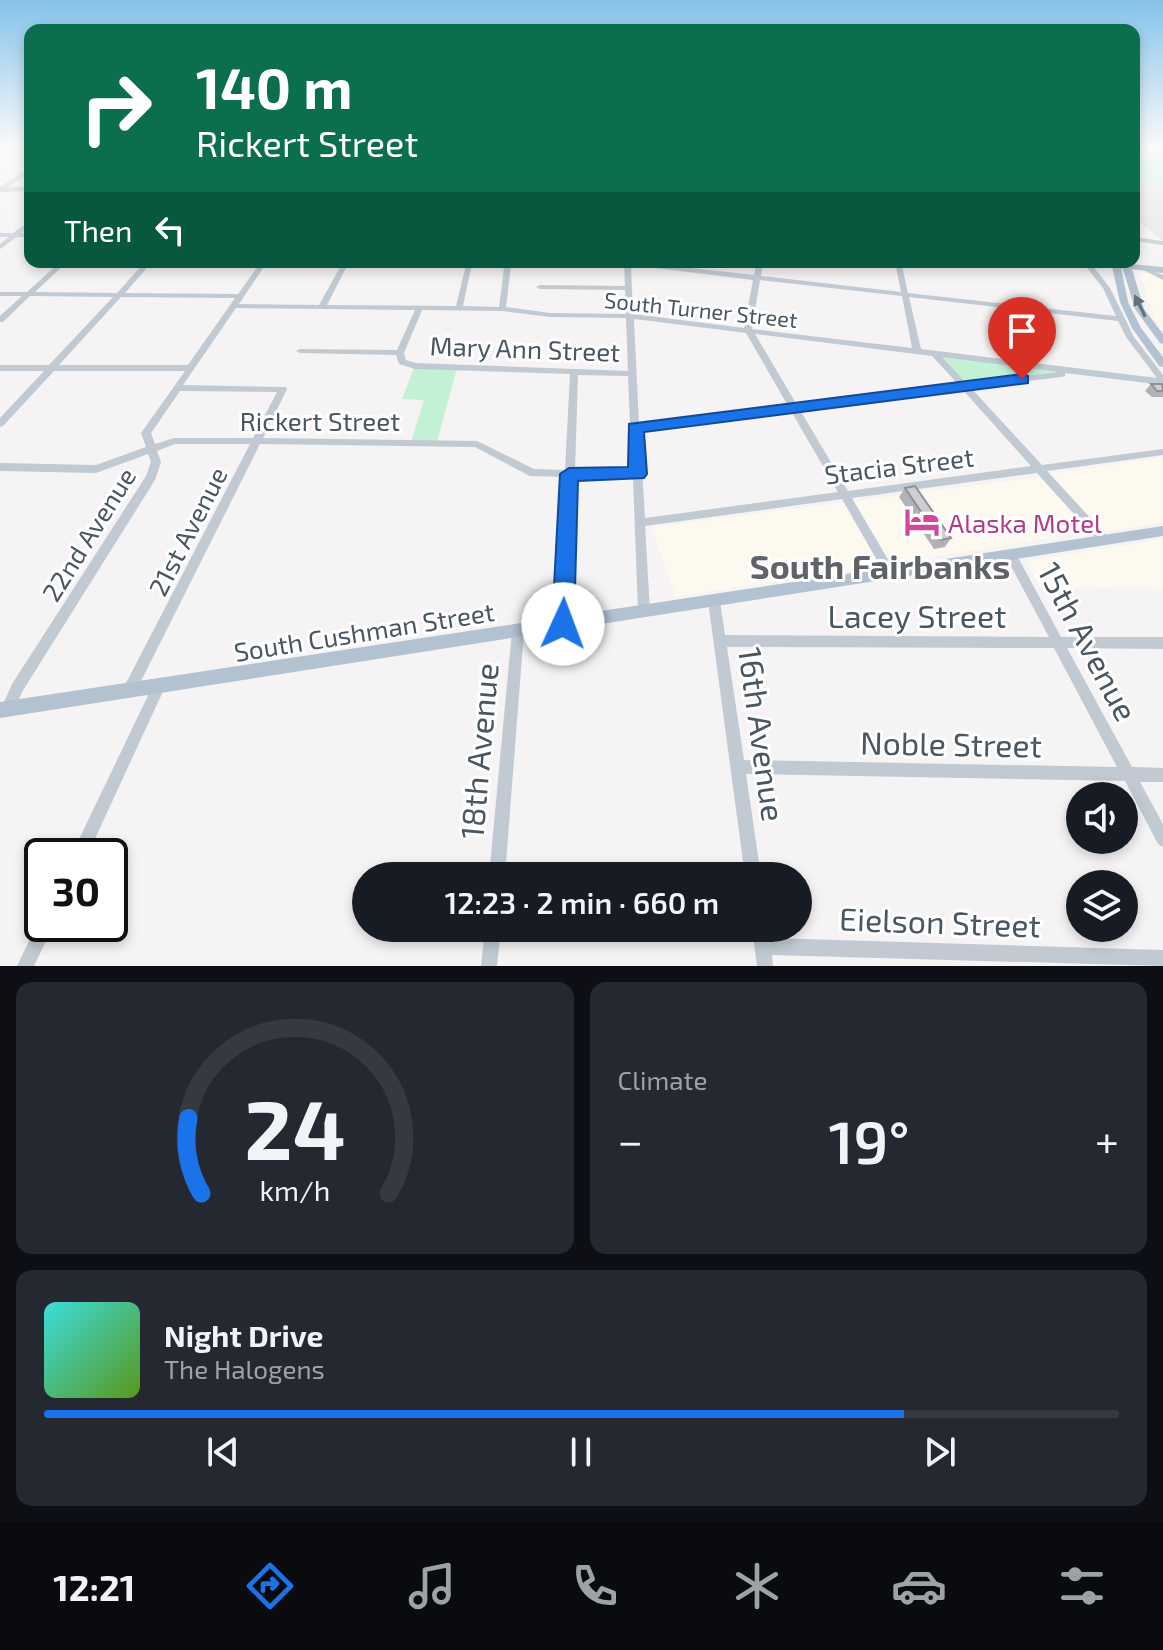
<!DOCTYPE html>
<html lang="en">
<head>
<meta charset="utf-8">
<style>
  body { margin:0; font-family:"Exo 2",sans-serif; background:#242831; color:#f1f3f6; height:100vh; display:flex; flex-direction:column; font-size:30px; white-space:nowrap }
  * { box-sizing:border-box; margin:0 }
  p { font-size:26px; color:#9ea1a6 }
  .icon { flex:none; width:44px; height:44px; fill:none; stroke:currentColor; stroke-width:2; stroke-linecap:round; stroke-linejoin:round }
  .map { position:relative; height:966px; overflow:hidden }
  .drawer { display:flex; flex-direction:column; gap:16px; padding:16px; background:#0d0f14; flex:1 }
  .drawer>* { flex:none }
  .banner { position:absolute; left:24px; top:24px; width:1116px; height:244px; border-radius:16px; box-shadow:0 4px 12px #0003; background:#0b6e4f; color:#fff; overflow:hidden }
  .tools { position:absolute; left:1066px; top:782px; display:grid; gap:16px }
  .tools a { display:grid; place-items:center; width:72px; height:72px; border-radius:50%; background:#171b24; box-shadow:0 4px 12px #0003; font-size:40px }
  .speed { position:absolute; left:24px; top:838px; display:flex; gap:16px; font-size:40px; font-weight:700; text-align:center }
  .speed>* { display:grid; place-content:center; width:104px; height:104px; border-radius:50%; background:#171b24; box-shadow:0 4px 12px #0003; line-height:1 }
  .speed .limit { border:4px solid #111; border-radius:12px; background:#fff; color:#111 }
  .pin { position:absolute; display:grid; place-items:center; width:68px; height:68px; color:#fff; margin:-82px -34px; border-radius:50% 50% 50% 0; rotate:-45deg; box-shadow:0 0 8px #0007 }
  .pin .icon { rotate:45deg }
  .me { position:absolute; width:88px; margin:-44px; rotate:2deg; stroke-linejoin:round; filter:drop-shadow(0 0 6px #0008) }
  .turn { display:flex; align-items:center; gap:28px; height:168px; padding:0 40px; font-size:36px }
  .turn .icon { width:104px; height:104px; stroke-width:2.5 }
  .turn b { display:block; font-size:56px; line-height:68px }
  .then { display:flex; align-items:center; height:76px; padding:0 40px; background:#0003; gap:16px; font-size:30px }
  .big { font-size:60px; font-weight:600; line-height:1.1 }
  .drawer .card { flex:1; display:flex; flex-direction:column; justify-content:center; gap:12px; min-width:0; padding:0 28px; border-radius:16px; background:#242831 }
  .drawer .dial { align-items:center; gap:0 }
  .dial svg { height:208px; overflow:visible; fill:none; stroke:#363941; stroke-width:7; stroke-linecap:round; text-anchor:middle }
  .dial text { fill:#f1f3f6; stroke:none }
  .song { display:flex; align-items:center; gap:24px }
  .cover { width:96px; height:96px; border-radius:12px; background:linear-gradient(135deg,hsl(180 70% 55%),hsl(90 70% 35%)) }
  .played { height:8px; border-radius:4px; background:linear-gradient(90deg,#1a73e8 80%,#363941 80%) }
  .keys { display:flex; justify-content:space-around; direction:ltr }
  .heat { display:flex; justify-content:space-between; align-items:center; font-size:44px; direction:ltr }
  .drawer .tiles { flex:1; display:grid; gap:16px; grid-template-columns:1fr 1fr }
  .card:last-child { grid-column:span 2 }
  .trip { position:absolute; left:352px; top:862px; width:460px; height:80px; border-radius:40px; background:#171b24; box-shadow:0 4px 12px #0003; font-weight:600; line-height:80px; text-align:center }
  .tab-bar { display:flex; height:128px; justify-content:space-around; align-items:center; background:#090b0e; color:#9ea1a6 }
  .tab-bar .icon { width:56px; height:56px }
  .tab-bar .on { color:#1a73e8 }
  .tab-bar b { font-size:36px; color:#f1f3f6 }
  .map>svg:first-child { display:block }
  .commercial { fill:#fdf9ef }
  .education { fill:#e6e4e5 }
  .green { fill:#c3f1d5 }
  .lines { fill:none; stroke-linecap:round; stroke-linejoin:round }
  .minor { fill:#c1cad2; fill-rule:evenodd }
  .major { fill:#b3c2d1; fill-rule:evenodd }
  .wall { fill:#b0b2b7 }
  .building { fill:#cdcfd5; stroke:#909195; stroke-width:2 }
  .oneway { fill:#64717d }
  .route { fill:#1a73e8; stroke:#114b97; stroke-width:2 }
  .labels { text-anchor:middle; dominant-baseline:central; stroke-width:6; stroke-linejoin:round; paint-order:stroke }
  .far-street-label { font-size:22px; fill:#4a5661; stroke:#fff }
  .street-label { font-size:26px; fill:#4a5661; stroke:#fff }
  .hotel-label { font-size:26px; fill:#b23c85; stroke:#fff; text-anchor:start }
  .near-street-label { font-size:32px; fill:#4a5661; stroke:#fff }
  .district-label { font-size:34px; font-weight:bold; fill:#5f6368; stroke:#fff }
</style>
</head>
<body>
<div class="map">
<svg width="1163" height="966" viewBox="0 0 1163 966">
  <rect width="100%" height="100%" fill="#f5f3f3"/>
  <!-- commercial -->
  <path class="commercial" d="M1140,273L1163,274V331L1154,317Z
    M1163,457V523L1103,532L1047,474Z
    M1039,477L1091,532L676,597L651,527Z
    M1163,539V589L1040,587L1026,561Z"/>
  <!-- education -->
  <path class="education" d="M1134,164L1163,169V241L1134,218Z"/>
  <!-- green -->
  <path class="green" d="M1134,148H1163V182L1134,179Z
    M935,354L1079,372L965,387Z
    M415,366L457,368L437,442H411L424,400L402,399Z"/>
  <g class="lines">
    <!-- minor -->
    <path class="minor" d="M0,149L30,150V154L0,153Z
      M30,167V172L8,187H30V191L0,192V187Z
      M30,221V226L21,233H30V237H17L0,249V244L9,237H0V233H13Z
      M1134,237L1163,241V245L1134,241Z
      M60,262H67L35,292L117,293L145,262H152L125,293L238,294L261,262H267L239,304L319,305L343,262H349L327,305L456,306L466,265L508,264L511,266L506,307L550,313L626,314L625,290L540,289L536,287L540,285L625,286L624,262H636L754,275L757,262H763L761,276L901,292L895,262H901L908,293L1116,316L1103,288L1084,264L1081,262L1116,263L1118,264V266L1092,265L1110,288L1134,337L1163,375V385L1065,373V376L1062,377L971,388L1042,465L1163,449V455L1047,471L1108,537L1109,540L1108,543L1104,544L1100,543L1037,473L852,498L896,573L894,576L890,578L886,576L842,499L645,526L650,611L648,615L644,616L640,615L638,611L633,478L574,477L569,624L567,628L563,629L559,628L557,624L564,477L530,476L475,447L260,444L134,695L129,697L124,695L123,691L124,687L250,444H175L157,451L161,462L155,480L22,692L13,714L8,715L3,714L1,709L12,684L146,476L151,462L148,454L96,473L0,471V463L96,465L146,447L141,433L185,371H54L3,426L0,427V418L44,371H0V365H49L113,297L30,296L3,322H0V316L22,296H0V292H27ZM631,265L753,280L744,328L633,314ZM471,268H504L499,307L463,306ZM760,280L902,296L912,348L752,329ZM121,297L235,298L188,365H59ZM909,297L1118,321L1126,337L1157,378L921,349ZM236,308L415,310L397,350L300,349L296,351L300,353L396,355L399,364L415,369L570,374L565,470L534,469L477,441L263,438L287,389L286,387L183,385ZM422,310L502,311L550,317L626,318L628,371L416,363L406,360L404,353ZM634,319L746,333L788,406L639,424ZM755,334L932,356L958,384L797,405ZM942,357L1059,372L966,383ZM578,375L628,376L632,470H575ZM962,389L1031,466L848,491L800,410ZM180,391L277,392L253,438H174L155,444L151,433ZM791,411L838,492L645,518L640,431Z
      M1143,266L1163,275V280L1141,269L1140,268Z
      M1011,550L1015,552L1061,637H1163V649L1067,648L1132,767L1163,768V782H1140L1163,824V847L1158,844L1125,781L746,774L761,876H745L708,601L710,597L714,596L718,597L720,601L725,635L1049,637L1005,555L1007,552ZM727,647L1054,648L1117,767L744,760Z
      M518,626L522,627L524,631L505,876H489L512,631L514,627Z
      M159,681L164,683L165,687L87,856H71L154,683Z
      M40,918H42V924H54L34,966H17Z
      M485,928H501L497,966H481Z
      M752,928H768L770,938L1163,950V966L772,955L773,966H757Z"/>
    <!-- major -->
    <path class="major" d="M1111,262H1119L1120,264L1121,262H1129L1130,264L1163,267V273L1132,269L1144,309L1163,334V344L1160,343L1135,309L1123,269L1121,268L1128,302L1141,328L1163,357V367L1159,366L1132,328L1120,302Z
      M1163,526V536L0,718V702Z"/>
  </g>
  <!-- wall -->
  <path class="wall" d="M1151,384L1163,385V397H1152L1145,391Z
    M905,488L951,538L945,547L934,549L899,497Z"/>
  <!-- building -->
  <path class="building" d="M1151,384H1162L1163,391H1157Z
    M915,486L951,538L940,540L905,488Z"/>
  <!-- one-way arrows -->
  <defs><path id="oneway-solid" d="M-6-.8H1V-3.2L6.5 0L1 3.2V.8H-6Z" transform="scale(2)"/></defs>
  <use class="oneway" href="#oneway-solid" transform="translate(1140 306) rotate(-116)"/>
  <!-- sky -->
  <linearGradient id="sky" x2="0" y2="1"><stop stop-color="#85c3ea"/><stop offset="0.52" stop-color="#fafafa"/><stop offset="1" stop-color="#fafafa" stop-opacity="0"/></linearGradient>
  <rect width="1163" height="283" fill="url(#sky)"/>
  <!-- route -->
  <path class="route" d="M1022,374L1028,376V383L644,432L647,474L644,478L578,481L574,624L571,631L563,634L555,631L552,624L560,474L569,468L628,467L629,424Z"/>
  <!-- icons -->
  <defs>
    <g id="hotel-bare" transform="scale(2.76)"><path d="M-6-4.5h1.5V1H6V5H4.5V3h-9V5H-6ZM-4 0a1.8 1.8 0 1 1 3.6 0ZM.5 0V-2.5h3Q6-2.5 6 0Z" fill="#d1479c" stroke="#fff" stroke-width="2.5" paint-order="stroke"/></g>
  </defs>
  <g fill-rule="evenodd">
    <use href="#hotel-bare" x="922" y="522"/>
  </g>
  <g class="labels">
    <!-- far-street labels -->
    <g class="far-street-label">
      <text transform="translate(701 309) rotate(6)">South Turner Street</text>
    </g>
    <!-- street labels -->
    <g class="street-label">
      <text transform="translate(525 348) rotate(2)">Mary Ann Street</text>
      <text x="320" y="420">Rickert Street</text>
      <text transform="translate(899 465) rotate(-7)">Stacia Street</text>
      <text transform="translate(187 531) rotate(-63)">21st Avenue</text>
      <text transform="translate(88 534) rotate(-58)">22nd Avenue</text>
      <text transform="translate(364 631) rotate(-9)">South Cushman Street</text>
    </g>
    <!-- hotel labels -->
    <g class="hotel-label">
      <text x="948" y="522">Alaska Motel</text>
    </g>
    <!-- near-street labels -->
    <g class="near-street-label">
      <text x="917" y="615">Lacey Street</text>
      <text transform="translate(1089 641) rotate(62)">15th Avenue</text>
      <text transform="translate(763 734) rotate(82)">16th Avenue</text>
      <text transform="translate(951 743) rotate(1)">Noble Street</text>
      <text transform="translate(478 751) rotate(-85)">18th Avenue</text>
      <text transform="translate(940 921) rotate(2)">Eielson Street</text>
    </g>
    <!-- district labels -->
    <g class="district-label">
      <text x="880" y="565">South Fairbanks</text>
    </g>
  </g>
</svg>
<div class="tools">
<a><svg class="icon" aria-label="sound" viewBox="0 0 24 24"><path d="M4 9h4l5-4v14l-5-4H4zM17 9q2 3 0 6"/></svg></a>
<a><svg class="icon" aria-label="layers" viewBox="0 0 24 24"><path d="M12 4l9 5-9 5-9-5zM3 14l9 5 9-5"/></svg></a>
</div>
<div class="speed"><div class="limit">30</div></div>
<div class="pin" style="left:1022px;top:379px;background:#d93025"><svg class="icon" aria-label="arrive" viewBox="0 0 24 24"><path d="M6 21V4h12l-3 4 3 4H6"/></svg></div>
<svg class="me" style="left:563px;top:624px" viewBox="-20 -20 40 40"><circle r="19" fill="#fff"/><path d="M0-13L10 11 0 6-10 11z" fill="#1a73e8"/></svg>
<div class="trip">12:23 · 2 min · 660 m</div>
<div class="banner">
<div class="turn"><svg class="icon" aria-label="right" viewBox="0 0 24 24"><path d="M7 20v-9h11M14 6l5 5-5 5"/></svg><div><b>140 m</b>Rickert Street</div></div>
<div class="then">Then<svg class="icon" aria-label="left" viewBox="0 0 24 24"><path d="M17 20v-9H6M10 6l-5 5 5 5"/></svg></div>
</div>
</div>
<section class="drawer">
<div class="tiles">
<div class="card dial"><svg viewBox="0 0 100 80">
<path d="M14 69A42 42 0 1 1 86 69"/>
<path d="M14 69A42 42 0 0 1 9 40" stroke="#1a73e8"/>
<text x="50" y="56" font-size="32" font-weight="700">24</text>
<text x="50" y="72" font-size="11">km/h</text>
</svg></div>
<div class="card"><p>Climate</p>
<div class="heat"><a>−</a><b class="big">19°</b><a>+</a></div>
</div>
<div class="card">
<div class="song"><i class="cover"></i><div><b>Night Drive</b><p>The Halogens</p></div></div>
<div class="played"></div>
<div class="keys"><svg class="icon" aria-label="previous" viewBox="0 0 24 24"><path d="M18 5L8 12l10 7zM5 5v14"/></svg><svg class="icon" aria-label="pause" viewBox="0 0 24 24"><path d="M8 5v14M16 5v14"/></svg><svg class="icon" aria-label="next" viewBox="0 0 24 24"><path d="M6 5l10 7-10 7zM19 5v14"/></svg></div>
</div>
</div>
</section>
<nav class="tab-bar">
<b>12:21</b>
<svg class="icon on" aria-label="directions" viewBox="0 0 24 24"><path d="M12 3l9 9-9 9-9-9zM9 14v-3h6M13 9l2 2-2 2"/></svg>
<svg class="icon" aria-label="music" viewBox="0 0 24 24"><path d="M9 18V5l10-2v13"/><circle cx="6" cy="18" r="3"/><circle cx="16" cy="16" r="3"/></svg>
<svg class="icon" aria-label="phone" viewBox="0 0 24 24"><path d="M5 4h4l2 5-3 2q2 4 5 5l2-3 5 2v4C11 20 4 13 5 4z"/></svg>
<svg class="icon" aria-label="climate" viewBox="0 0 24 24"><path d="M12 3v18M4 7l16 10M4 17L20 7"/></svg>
<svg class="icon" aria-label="car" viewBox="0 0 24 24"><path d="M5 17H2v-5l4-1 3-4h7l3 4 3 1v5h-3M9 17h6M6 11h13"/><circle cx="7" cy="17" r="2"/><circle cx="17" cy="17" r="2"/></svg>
<svg class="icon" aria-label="filters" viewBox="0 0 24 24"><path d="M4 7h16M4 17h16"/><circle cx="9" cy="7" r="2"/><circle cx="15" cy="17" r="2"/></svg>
</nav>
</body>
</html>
